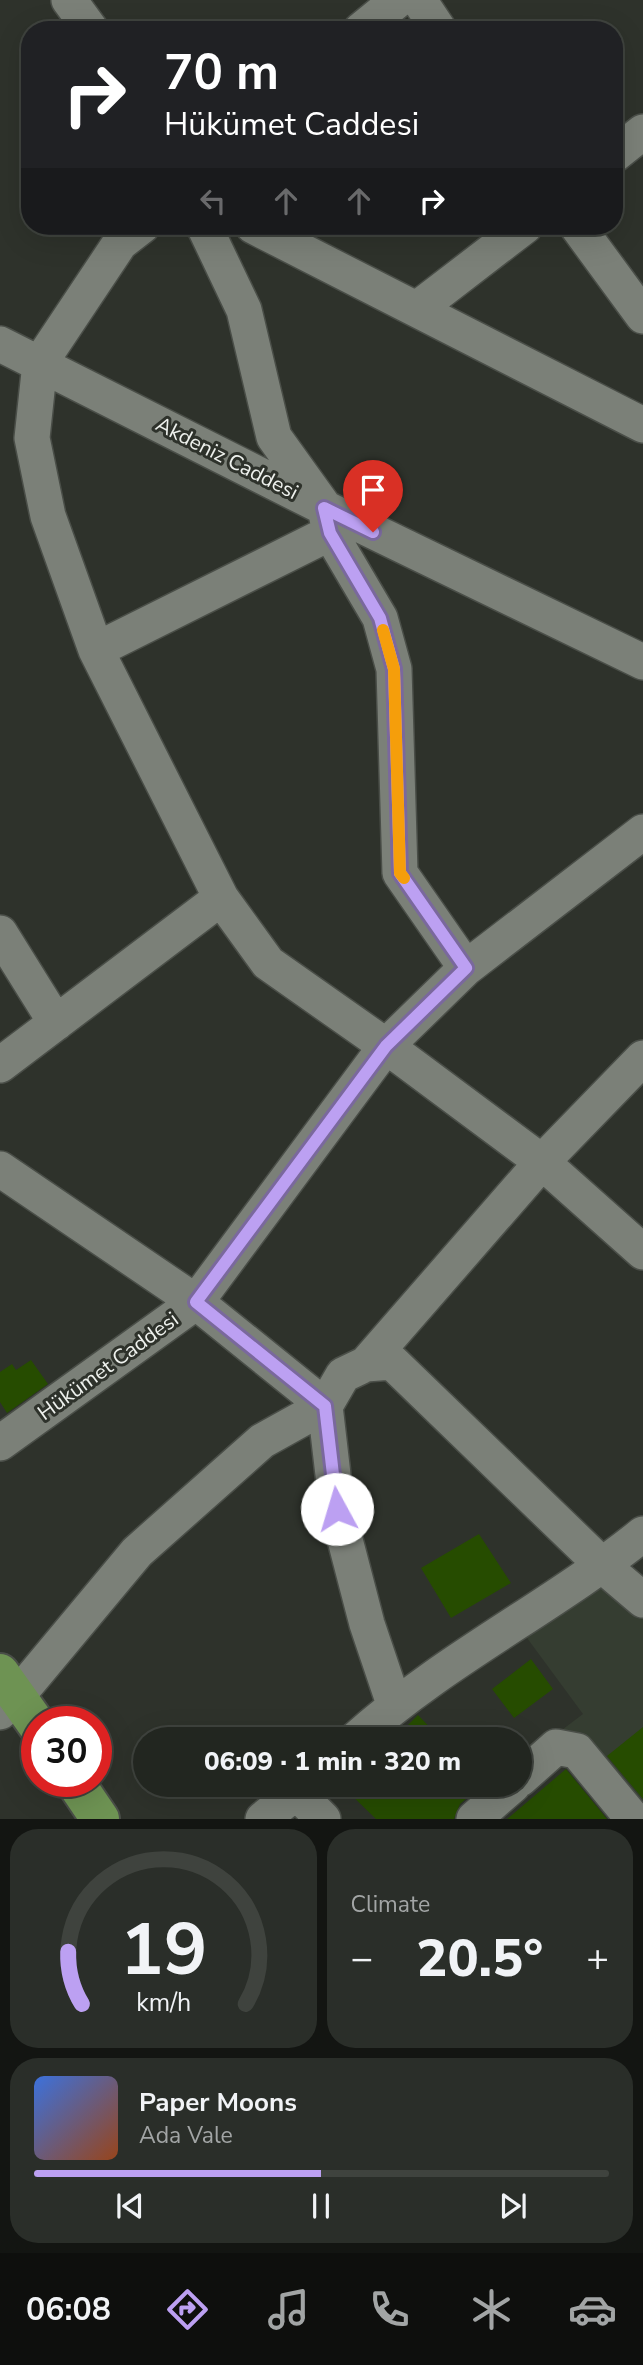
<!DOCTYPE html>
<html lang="en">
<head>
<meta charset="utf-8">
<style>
  body { margin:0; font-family:"Nunito Sans",sans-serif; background:#2a2e29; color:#f1f3f6; height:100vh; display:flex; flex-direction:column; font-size:26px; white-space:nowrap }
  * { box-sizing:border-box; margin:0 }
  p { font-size:23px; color:#a2a5a5 }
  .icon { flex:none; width:38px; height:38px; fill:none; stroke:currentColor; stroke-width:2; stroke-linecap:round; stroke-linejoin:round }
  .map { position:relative; height:1819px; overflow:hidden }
  .drawer { display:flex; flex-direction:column; gap:10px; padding:10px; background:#131512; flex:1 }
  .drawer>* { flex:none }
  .guide { position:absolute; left:21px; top:21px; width:602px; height:214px; border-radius:28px; box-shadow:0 7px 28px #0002,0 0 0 2px #3f433e; background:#202124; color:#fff; overflow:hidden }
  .speed { position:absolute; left:21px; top:1706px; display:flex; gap:14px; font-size:35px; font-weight:700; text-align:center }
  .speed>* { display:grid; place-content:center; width:91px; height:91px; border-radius:50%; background:#222620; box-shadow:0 7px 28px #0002,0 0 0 2px #3f433e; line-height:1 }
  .speed .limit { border:10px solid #d22; background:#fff; color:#111 }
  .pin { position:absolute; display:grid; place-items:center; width:60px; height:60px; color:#fff; margin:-72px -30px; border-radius:50% 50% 50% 0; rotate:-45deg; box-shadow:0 0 7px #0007 }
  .pin .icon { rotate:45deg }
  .me { position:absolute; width:77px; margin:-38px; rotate:354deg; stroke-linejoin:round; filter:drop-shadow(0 0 5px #0008) }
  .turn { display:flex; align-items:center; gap:24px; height:147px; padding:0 28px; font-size:32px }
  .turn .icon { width:91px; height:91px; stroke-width:2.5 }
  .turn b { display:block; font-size:49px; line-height:60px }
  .lanes { display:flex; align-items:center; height:66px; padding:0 28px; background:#0003; justify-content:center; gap:35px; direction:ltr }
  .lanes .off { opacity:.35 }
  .big { font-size:52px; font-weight:800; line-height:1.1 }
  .drawer .widget { flex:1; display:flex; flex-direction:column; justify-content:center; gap:10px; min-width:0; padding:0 24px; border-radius:28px; background:#2a2e29 }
  .drawer .dial { align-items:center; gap:0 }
  .dial svg { height:182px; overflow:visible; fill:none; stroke:#3f433e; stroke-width:7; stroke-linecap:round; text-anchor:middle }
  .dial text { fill:#f1f3f6; stroke:none }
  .song { display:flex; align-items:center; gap:21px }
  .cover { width:84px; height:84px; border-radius:10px; background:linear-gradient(135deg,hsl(220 70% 55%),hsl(20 70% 35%)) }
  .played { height:7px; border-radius:4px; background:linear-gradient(90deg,#bca0f2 50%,#3f433e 50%) }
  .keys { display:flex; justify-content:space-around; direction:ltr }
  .heat { display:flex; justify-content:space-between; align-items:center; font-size:38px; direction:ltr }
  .drawer .tiles { flex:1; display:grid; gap:10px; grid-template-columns:1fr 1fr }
  .widget:last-child { grid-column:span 2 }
  .trip { position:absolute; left:133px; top:1727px; width:399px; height:70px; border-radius:35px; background:#222620; box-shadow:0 7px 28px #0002,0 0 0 2px #3f433e; font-weight:800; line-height:70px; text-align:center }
  .menu { display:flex; height:112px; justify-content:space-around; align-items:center; background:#0e0f0d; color:#a2a5a5 }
  .menu .icon { width:49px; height:49px }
  .menu .current { color:#bca0f2 }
  .menu b { font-size:32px; color:#f1f3f6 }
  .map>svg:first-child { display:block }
  .built { fill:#353d31 }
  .building { fill:#264c00 }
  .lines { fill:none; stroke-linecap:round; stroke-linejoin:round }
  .minor-casing { stroke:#4a4e48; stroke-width:38 }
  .major-casing { stroke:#4a4e48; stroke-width:42 }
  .minor { stroke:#7b8078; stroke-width:35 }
  .major { stroke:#6e9353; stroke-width:38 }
  .route-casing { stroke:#7a689d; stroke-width:18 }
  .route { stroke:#bca0f2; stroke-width:12 }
  .slow { stroke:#f59e0b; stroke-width:12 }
  .labels { text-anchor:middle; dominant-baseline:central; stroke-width:6; stroke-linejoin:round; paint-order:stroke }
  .street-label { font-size:21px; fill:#eef1ed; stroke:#2e322b }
</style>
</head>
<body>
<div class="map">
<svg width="643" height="1819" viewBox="0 0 643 1819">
  <rect width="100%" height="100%" fill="#2e322b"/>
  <!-- built -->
  <path class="built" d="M603,1566L643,1600V1819L550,1739L583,1714L516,1623Z"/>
  <!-- building -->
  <path class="building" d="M31,1360L48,1384L7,1413L0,1402V1372L12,1364L16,1370Z
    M479,1534L511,1583L451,1618L421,1568Z
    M531,1659L553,1689L514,1718L492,1689Z
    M418,1715L442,1740H393Z
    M643,1727V1799L607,1756Z
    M566,1769L607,1819H507Z
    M341,1785H482L460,1804L454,1819H376Z"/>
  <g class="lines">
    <!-- minor casing -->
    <g class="minor-casing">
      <path id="minor" d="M69,0L91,30
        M419,0L439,30
        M361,30L398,0
        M614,155L643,132
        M142,226L120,243L40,363L32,438L48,516L96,650L221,898L268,963L386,1046L542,1162L643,1252
        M204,226L244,310L274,437L325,508L330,533L380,618L394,669L400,873L466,968
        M253,226L643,425
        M577,226L643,316
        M417,309L525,226
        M0,344L325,508L643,662
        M96,650L330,533
        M0,933L56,1023
        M0,1065L221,898
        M0,1169L196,1302L325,1406L262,1441L137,1552L17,1696L0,1712
        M366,1364L542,1162L643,1058
        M0,1443L196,1302L386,1046L466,968L643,832
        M394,1704L367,1624L337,1509L325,1406L343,1375L366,1364L392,1362L603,1566L643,1600
        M355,1740C443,1660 551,1608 643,1534
        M520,1779L556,1747L577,1751L633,1819
        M296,1792L323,1819
        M263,1819L305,1785
        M474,1819L513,1785"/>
    </g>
    <!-- major casing -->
    <g class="major-casing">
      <path id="major" d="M0,1673L37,1725
        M75,1782L100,1819"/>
    </g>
    <!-- minor -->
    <use href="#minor" class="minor"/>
    <!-- major -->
    <use href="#major" class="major"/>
  </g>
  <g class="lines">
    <!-- route casing -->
    <g class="route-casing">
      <path id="route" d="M337,1509L325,1406L196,1302L386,1046L466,968L400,873L394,669L380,618L330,533L324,508L373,532"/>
    </g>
    <!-- route -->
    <use href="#route" class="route"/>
    <!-- slow -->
    <path class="slow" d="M383,630L394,669L400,873L404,878"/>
  </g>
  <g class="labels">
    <!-- street labels -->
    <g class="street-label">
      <text transform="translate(227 458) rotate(27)">Akdeniz Caddesi</text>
      <text transform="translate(108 1366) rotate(-36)">Hükümet Caddesi</text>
    </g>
  </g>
</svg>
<div class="speed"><div class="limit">30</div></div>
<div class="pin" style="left:373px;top:532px;background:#d93025"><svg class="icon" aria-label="arrive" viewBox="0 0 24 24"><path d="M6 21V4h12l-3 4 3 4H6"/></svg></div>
<svg class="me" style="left:337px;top:1509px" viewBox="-20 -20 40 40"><circle r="19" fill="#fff"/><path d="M0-13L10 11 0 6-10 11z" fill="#bca0f2"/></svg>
<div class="trip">06:09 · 1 min · 320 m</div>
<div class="guide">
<div class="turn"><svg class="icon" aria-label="right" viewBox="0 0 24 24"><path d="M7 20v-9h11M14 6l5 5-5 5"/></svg><div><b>70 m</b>Hükümet Caddesi</div></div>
<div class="lanes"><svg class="icon off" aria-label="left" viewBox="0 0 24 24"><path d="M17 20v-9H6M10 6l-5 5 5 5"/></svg><svg class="icon off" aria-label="ahead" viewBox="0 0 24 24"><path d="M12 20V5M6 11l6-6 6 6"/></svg><svg class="icon off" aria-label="ahead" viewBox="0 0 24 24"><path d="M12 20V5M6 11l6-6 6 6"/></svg><svg class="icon" aria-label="right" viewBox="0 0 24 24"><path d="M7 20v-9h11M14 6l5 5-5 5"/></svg></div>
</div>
</div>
<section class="drawer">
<div class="tiles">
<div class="widget dial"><svg viewBox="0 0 100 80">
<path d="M14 69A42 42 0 1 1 86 69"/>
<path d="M14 69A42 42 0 0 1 8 46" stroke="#bca0f2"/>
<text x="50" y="56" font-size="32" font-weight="700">19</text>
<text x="50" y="72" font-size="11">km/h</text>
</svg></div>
<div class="widget"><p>Climate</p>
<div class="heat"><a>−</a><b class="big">20.5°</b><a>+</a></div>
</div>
<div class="widget">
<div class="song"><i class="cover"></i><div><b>Paper Moons</b><p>Ada Vale</p></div></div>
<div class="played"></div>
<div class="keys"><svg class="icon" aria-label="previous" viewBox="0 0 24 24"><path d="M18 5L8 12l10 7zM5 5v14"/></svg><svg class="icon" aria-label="pause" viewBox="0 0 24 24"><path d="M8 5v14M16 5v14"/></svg><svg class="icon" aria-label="next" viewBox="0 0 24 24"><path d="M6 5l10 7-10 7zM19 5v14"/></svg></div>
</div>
</div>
</section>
<nav class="menu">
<b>06:08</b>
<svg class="icon current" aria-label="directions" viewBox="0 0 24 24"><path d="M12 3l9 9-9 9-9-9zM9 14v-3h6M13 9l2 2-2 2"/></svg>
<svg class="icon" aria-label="music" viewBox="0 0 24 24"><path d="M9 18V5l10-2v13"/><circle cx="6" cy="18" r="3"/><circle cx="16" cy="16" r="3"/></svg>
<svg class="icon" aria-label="phone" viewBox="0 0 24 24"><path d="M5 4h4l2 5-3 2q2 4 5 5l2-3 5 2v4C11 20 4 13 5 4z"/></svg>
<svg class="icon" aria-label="climate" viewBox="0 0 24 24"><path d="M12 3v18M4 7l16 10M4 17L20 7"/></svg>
<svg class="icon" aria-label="car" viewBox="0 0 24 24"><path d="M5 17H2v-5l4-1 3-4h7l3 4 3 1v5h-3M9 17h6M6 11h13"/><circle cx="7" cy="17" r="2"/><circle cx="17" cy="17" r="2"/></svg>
</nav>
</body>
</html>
